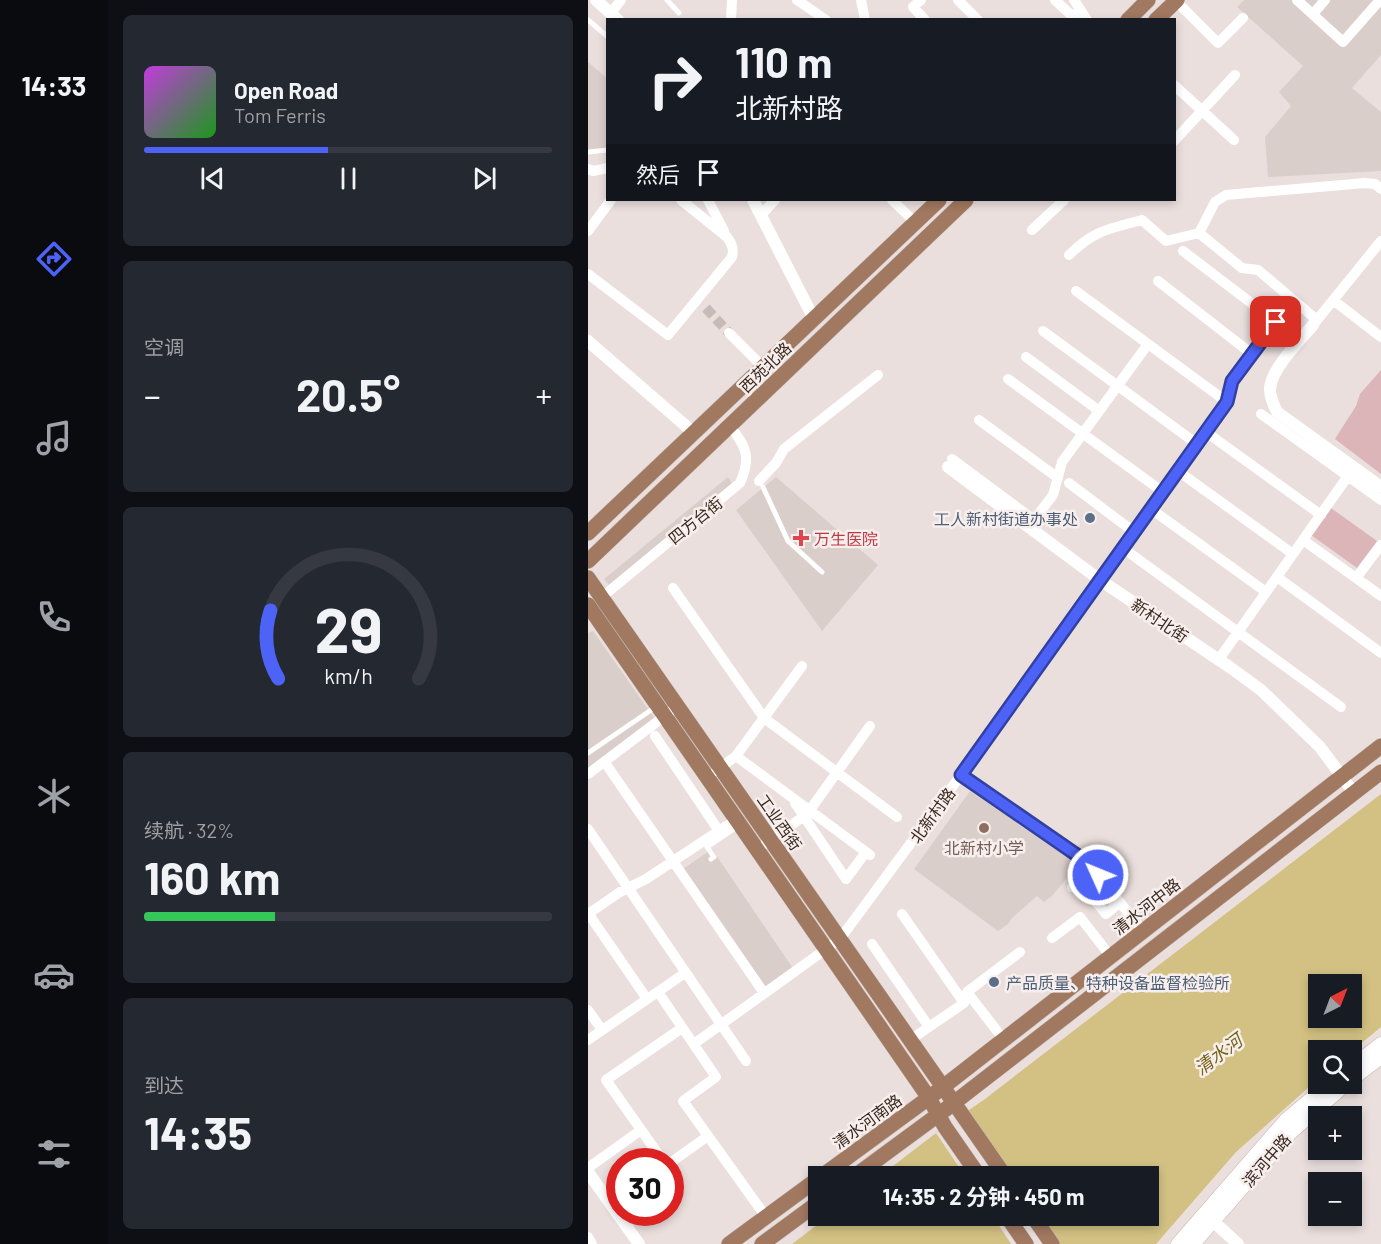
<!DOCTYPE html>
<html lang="zh">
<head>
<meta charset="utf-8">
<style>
  body { margin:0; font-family:Barlow,"Noto Sans SC",sans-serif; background:#242831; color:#f1f3f6; height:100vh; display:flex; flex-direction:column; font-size:22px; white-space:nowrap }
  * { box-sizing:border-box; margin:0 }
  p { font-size:20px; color:#9ea1a6 }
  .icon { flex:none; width:33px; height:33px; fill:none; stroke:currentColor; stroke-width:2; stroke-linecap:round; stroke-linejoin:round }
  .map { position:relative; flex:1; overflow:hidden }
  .panel { display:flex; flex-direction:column; gap:15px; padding:15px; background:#0d0f14; width:480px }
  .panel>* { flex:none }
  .top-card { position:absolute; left:18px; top:18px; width:570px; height:183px; border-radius:0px; box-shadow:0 3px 9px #0003; background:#171b24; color:#f1f3f6; overflow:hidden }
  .needle { width:39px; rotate:42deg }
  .controls { position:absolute; left:720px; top:974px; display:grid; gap:12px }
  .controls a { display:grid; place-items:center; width:54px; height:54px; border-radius:0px; background:#171b24; box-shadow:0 3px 9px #0003; font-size:30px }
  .speed { position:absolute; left:18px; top:1148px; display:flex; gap:12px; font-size:30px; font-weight:700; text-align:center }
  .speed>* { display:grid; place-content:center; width:78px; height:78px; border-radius:50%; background:#171b24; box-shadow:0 3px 9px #0003; line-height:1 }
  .speed .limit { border:9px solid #d22; background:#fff; color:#111 }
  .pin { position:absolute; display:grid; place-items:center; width:51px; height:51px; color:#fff; margin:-26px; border-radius:12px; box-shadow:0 3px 9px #0006 }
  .me { position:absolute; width:66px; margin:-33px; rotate:314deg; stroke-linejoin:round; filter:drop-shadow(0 0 4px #0008) }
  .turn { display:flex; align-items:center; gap:21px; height:126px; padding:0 30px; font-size:27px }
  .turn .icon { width:78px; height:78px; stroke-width:2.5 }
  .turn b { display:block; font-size:42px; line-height:51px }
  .then { display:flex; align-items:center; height:57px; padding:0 30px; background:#0003; gap:12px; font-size:22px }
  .big { font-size:45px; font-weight:700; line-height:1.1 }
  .panel .tile { flex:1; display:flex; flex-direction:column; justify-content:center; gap:9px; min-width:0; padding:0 21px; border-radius:9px; background:#242831 }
  .panel .dial { align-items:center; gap:0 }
  .dial svg { height:156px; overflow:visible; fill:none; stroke:#363941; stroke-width:7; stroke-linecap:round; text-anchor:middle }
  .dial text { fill:#f1f3f6; stroke:none }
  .song { display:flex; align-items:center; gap:18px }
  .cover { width:72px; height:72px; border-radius:9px; background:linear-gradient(135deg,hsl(290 70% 55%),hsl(120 70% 35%)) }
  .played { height:6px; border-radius:3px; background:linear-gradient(90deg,#4d63f8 45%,#363941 45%) }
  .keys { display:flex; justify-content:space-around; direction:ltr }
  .heat { display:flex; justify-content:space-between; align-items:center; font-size:33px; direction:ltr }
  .charge { height:9px; border-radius:4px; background:linear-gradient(90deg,#34c759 32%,#363941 0) }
  .trip { position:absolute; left:220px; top:1166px; width:351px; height:60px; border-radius:0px; background:#171b24; box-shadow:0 3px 9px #0003; font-weight:700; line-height:60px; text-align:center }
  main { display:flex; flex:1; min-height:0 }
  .dock { display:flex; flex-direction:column; width:108px; justify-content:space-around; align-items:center; background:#090b0e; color:#9ea1a6 }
  .dock .icon { width:42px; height:42px }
  .dock .current { color:#4d63f8 }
  .dock b { font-size:27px; color:#f1f3f6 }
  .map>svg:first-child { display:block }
  .built { fill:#dacecb }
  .green { fill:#dcb5b9 }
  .water { fill:#d2c182; fill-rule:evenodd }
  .pier { fill:#eadfdd }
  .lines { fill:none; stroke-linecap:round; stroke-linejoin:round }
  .minor-tunnel { stroke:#c7bab7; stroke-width:10; stroke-dasharray:10 5; stroke-linecap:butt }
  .secondary-casing { stroke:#cab7b0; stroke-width:15 }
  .primary-casing { stroke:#c4bebc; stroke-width:16 }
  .service { stroke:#fff; stroke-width:5 }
  .minor { stroke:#fff; stroke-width:10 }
  .tertiary { stroke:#fff; stroke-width:12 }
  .secondary { stroke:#fff; stroke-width:14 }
  .primary { stroke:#a17860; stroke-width:15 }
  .route-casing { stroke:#3240a1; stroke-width:15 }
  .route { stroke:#4d63f8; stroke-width:10 }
  .service-dot { fill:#5c6f8a; stroke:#f7efed; stroke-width:2 }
  .health-dot { fill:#e0444e; stroke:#f7efed; stroke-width:2 }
  .education-dot { fill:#8d6e63; stroke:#f7efed; stroke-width:2 }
  .labels { text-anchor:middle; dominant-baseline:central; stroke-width:5; stroke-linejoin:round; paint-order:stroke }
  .street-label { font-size:16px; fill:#3a281e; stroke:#f7efed }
  .service-label { font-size:16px; fill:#4e5e75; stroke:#f7efed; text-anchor:end }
  .health-label { font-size:16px; fill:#be3a42; stroke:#f7efed; text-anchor:start }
  .education-label { font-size:16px; fill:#785e54; stroke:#f7efed }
  .water-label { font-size:18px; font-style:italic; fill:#776317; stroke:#f7efed }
</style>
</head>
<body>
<main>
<nav class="dock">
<b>14:33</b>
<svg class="icon current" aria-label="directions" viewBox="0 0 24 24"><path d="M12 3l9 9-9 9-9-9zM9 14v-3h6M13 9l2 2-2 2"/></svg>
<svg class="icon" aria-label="music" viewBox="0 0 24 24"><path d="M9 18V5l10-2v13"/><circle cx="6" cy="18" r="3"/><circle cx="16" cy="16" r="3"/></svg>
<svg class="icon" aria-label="phone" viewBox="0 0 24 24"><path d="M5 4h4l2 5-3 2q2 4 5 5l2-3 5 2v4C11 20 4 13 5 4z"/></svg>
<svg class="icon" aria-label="climate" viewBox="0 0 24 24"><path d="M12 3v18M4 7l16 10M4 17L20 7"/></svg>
<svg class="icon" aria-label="car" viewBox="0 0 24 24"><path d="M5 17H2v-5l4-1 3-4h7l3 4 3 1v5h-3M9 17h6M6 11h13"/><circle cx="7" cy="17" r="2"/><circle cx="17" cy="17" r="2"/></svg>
<svg class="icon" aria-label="filters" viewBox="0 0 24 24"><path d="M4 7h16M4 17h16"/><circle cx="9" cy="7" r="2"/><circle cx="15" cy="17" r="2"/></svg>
</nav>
<section class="panel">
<div class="tile">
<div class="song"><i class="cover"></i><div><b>Open Road</b><p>Tom Ferris</p></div></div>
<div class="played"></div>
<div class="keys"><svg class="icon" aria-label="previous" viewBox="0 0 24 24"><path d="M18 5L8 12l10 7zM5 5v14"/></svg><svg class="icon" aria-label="pause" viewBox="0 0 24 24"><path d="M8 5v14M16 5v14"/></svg><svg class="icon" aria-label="next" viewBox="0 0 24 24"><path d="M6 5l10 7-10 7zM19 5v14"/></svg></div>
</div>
<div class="tile"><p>空调</p>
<div class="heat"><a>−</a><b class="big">20.5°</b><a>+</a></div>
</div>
<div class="tile dial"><svg viewBox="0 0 100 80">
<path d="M14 69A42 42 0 1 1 86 69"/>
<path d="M14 69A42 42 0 0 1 10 34" stroke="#4d63f8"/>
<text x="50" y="56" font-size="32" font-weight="700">29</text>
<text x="50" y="72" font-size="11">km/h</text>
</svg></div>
<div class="tile"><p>续航 · 32%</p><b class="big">160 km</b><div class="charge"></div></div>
<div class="tile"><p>到达</p><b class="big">14:35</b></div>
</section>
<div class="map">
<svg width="793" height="1244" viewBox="0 0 793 1244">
  <rect width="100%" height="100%" fill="#eadfdd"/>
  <!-- built -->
  <path class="built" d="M656,0H793V55L764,88L793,112V171L680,177L677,137L703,106L691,92L715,66L649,7Z
    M0,62L20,79L19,153L0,154Z
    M140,477L144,483L21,585L16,579Z
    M188,477L290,565L234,631L148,510Z
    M5,631L67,719L0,770V633Z
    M382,791L490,865L464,896L456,902L449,896L425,917L420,924L410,931L326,869Z
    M124,849L206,970L178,989L95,869Z"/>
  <!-- green -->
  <path class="green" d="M793,370V474L747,439L768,406L772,394Z
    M743,508L789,541L769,568L723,535Z"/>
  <!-- water -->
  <path class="water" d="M793,794V1027L764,1051L730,1050V1079L648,1152L568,1244H204L242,1215H561V1176H292L348,1133L397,1099ZM730,984H764V1017H730Z"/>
  <!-- pier -->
  <path class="pier" d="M380,1110L425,1176H377L348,1133Z
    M404,1215H451L471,1244H423Z"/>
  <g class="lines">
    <!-- minor-tunnel -->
    <path class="minor-tunnel" d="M118,308L141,333"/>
    <!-- secondary casing -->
    <g class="secondary-casing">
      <path id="secondary" d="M764,1067L793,1044
        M764,1079L793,1057
        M590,1244L698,1120L742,1083
        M605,1244L703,1132L759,1083"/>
    </g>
    <!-- primary casing -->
    <g class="primary-casing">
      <path id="primary" d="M540,20L560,0
        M568,20L589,0
        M0,533L351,200
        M0,561L378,200
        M0,578L417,1176
        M0,605L341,1098L357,1127L391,1176
        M234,1176L346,1094L793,746
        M267,1176L358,1109L793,772
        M418,1215L438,1244
        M444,1215L464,1244
        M141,1244L231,1178
        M174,1244L231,1202"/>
    </g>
    <!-- service -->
    <path class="service" d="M79,0L91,13
      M0,20L20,37
      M0,152L20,150
      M175,487L200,541L234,572
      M0,753L69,706
      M123,859L126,857L119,847L152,825"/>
    <!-- minor -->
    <path class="minor" d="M209,0L238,20
      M273,0L277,20
      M333,0L325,7L337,20
      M370,0L390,20
      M467,0L481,13L496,20
      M486,0L499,20
      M709,0L755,42L792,0
      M588,1L630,43L655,18
      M23,13L33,0
      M725,14L737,0
      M143,20L144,0
      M586,85L646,140
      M586,141L647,75
      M0,169L5,171L20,168
      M120,200L136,231
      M304,200L327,222
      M173,215L187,200
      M444,230L476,200
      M0,231L23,200
      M611,233L627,202L638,195L777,183L787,184L793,189
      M481,255C506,230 521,229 554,220L578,241L611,233L654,268L670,270L729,320
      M0,274L80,335L144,257C146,249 144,244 139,237L93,200
      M570,281L664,354
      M488,291L639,402
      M745,300L793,337
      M725,325L793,241
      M455,331L609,444
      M141,333L175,367
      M438,357L510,410
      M420,379L575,492
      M673,414L793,500
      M391,420L470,478
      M618,432L733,515
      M364,459L446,520
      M590,471L705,554
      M171,481L188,463L196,449L290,375
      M481,483L546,532
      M563,509L678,592
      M445,530L446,520L465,495L474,462L560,344
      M715,540L793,596
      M543,554L753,707
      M689,577L793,653
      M768,578L793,545
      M85,588L176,718L309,817
      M14,597L152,483C163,459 159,445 141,426
      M631,659L760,476
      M67,736L131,831
      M148,756L282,855
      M20,767L176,993
      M128,771L148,756L214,666
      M0,774L82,712
      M373,775L499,862L555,931
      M207,803L258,879L278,852
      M222,810L282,726
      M0,829L158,1061
      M177,844L216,816
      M484,887L491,881L518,914L532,902
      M0,913L59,999
      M0,914L32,892L58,879L149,819
      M314,914L376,1003L322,1040
      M464,938L492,917L523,957
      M284,944L341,1027
      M70,992L128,1077L95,1101L178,1217
      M0,1010L14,1030
      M0,1040L97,973
      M416,1040L379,992L432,952
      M110,1041L252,939L373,775L641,399L644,380L688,322L595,251
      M75,1161L18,1080L94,1028
      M82,1163L120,1136
      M0,1168L53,1130
      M0,1237L4,1244"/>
    <!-- tertiary -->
    <path class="tertiary" d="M8,0L30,20
      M165,200L226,319
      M725,325C712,340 683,369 682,389C682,397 685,404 689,412L793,487
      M0,341L106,433
      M360,467L512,580L643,668L673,690L732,747L766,793
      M0,1172L51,1244
      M625,1221L650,1244"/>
    <!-- secondary -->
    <use href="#secondary" class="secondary"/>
    <!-- primary -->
    <use href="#primary" class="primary"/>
  </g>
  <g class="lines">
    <!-- route casing -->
    <g class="route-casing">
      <path id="route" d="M510,875L499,862L373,775L639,402L644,381L688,322"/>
    </g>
    <!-- route -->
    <use href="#route" class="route"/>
  </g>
  <!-- markers -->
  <g class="service-dot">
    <circle cx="502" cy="518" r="6"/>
    <circle cx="406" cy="982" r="6"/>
  </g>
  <path class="health-dot" d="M210 529h6v6h6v6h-6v6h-6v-6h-6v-6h6z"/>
  <circle class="education-dot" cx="396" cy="828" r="6"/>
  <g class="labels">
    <!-- street labels -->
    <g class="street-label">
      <text transform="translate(177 367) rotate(-44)">西苑北路</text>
      <text transform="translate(107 520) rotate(-39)">四方台街</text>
      <text transform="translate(572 620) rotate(34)">新村北街</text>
      <text transform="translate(344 815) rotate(-54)">北新村路</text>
      <text transform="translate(192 822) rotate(55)">工业西街</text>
      <text transform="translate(558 906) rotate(-38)">清水河中路</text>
      <text transform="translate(279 1121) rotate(-36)">清水河南路</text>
      <text transform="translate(678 1160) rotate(-49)">滨河中路</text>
    </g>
    <!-- service labels -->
    <g class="service-label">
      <text x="490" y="518">工人新村街道办事处</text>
      <text x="418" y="982" text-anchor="start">产品质量、特种设备监督检验所</text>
    </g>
    <!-- health labels -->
    <g class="health-label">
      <text x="226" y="538">万生医院</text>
    </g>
    <!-- education labels -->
    <g class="education-label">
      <text x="396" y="847">北新村小学</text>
    </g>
    <!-- water labels -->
    <g class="water-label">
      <text transform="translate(630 1054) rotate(-37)">清水河</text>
    </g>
  </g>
</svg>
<div class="controls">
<a><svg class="needle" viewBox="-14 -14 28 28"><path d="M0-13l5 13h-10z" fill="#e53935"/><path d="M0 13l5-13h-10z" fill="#9ea1a6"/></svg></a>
<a><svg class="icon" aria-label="search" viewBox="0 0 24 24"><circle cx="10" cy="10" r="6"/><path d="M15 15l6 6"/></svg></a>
<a>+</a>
<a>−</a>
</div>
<div class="speed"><div class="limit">30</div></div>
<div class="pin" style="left:688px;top:322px;background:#d93025"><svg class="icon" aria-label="arrive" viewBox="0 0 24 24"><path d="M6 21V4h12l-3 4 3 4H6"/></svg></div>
<svg class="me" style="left:510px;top:875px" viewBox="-20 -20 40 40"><circle r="17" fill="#4d63f8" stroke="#fff" stroke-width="3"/><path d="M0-11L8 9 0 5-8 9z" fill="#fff"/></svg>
<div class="trip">14:35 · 2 分钟 · 450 m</div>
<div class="top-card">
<div class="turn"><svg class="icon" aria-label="right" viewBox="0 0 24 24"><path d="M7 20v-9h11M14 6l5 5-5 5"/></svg><div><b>110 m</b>北新村路</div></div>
<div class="then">然后<svg class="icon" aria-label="arrive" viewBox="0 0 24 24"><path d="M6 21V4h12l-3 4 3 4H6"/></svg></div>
</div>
</div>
</main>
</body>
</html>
